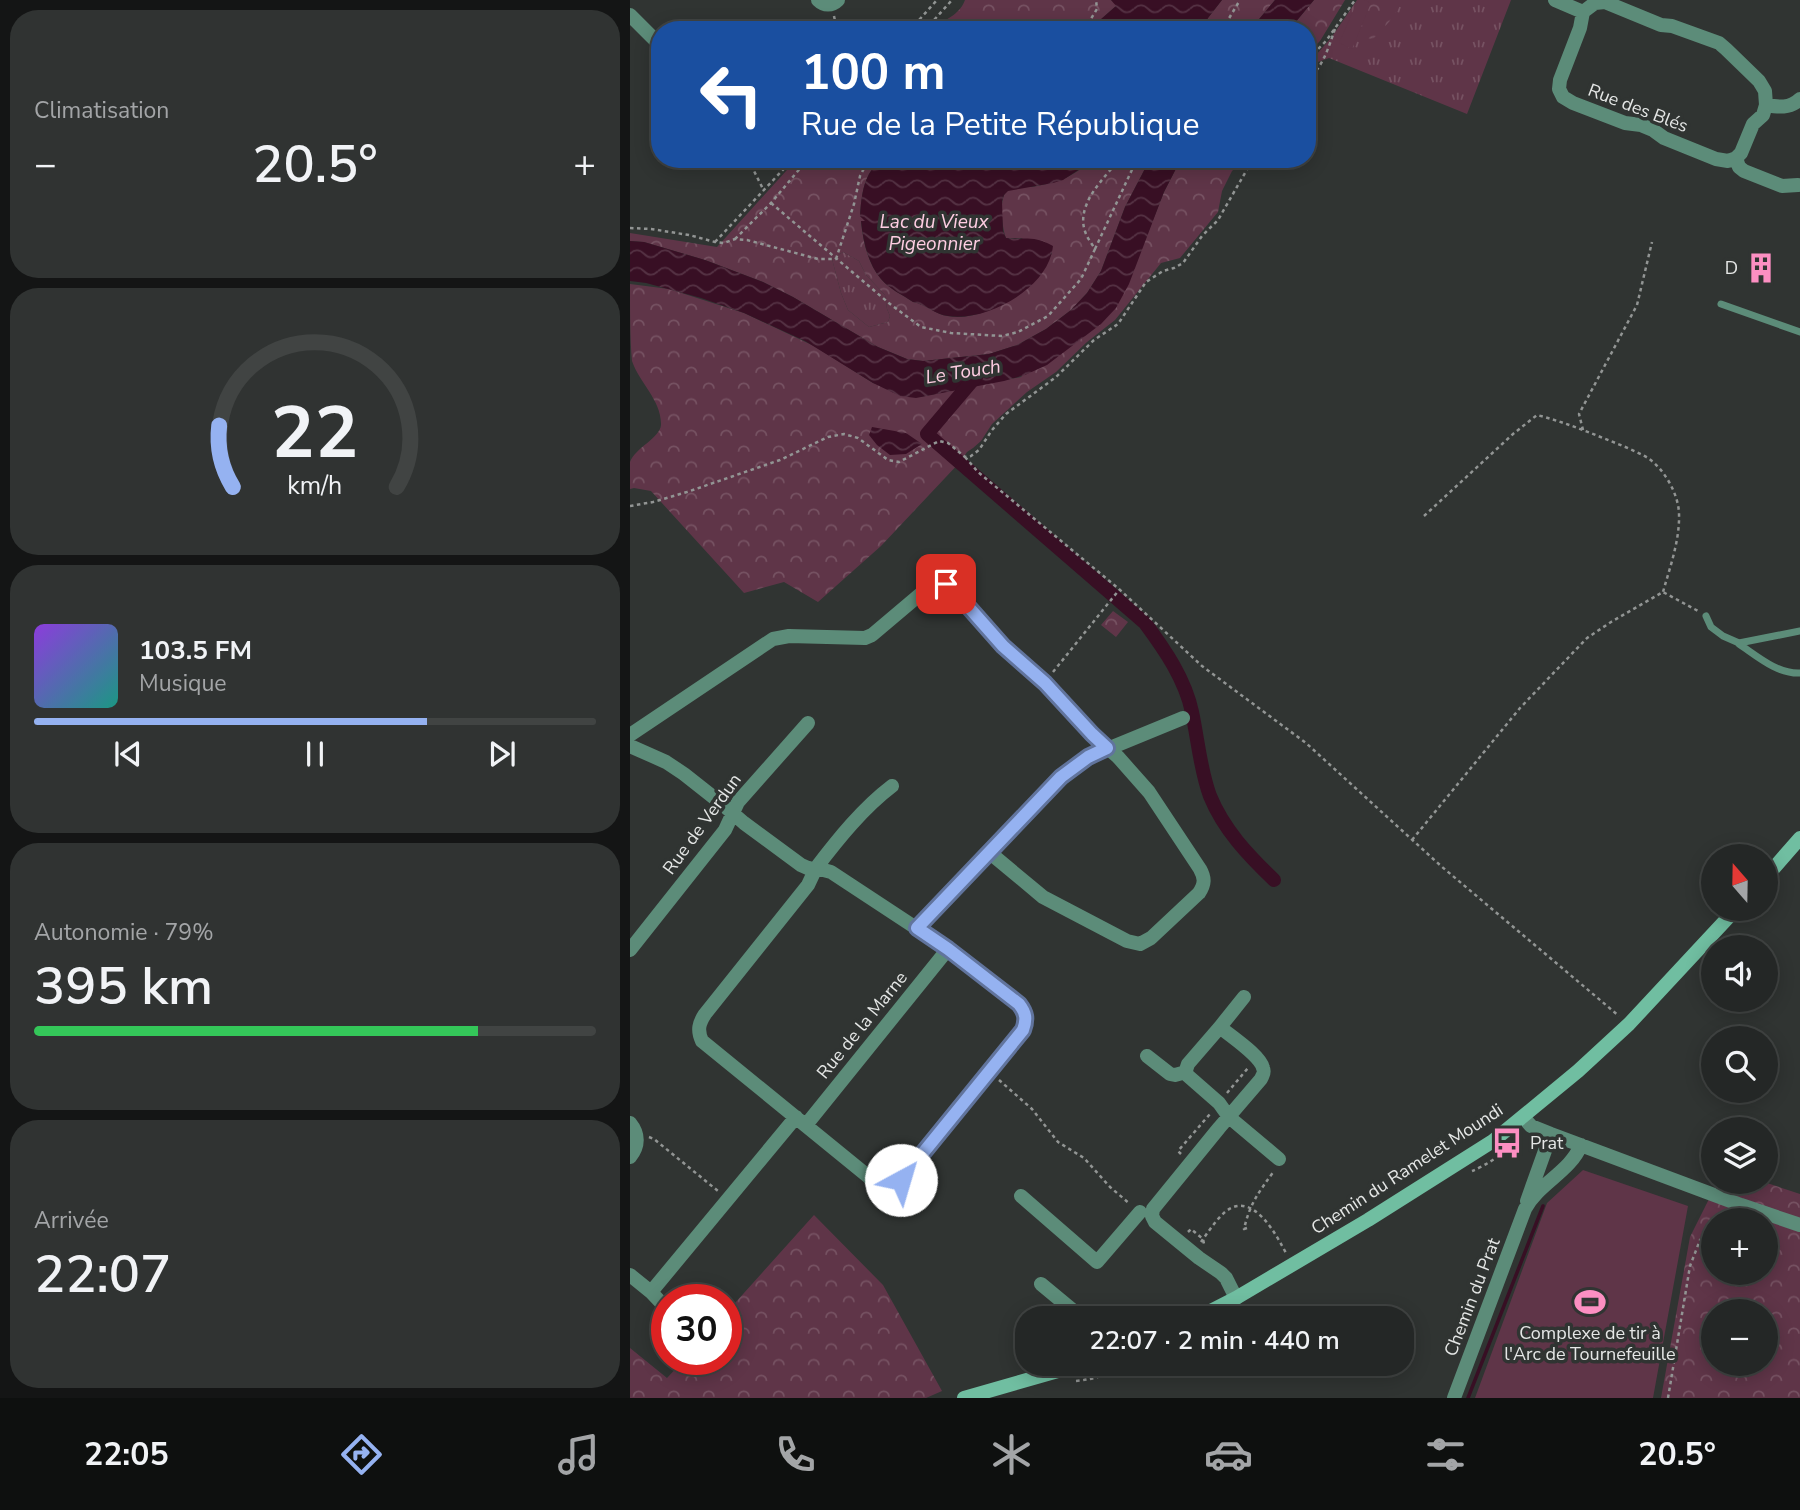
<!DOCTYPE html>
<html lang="fr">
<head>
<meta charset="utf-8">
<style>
  body { margin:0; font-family:"Nunito Sans",sans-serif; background:#303332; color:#f1f3f6; height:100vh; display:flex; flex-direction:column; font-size:26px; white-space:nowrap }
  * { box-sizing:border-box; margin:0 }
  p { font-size:23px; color:#a3a5a7 }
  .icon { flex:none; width:38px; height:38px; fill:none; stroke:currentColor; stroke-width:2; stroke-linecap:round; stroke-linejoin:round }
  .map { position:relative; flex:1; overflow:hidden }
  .details { display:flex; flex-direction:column; gap:10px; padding:10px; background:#141515; width:630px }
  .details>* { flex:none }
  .guide { position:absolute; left:21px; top:21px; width:665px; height:147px; border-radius:28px; box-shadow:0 4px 18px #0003,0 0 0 2px #414443; background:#1a4fa0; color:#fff; overflow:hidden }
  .needle { width:46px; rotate:340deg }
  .fabs { position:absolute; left:1071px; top:844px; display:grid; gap:14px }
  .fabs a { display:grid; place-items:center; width:77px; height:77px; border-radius:50%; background:#242726; box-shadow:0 4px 18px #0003,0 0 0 2px #414443; font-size:35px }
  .speed { position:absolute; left:21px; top:1284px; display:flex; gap:14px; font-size:35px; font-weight:700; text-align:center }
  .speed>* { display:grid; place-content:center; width:91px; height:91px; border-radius:50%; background:#242726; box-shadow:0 4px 18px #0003,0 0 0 2px #414443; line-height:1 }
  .speed .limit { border:10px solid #d22; background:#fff; color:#111 }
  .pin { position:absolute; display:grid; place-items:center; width:60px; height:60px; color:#fff; margin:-30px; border-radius:14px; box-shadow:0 4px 10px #0006 }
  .me { position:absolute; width:77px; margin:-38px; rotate:39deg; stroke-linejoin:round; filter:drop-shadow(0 0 5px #0008) }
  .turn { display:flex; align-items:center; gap:24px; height:147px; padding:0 35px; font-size:32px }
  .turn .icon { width:91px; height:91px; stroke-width:2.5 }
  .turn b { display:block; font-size:49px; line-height:60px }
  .big { font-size:52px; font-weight:600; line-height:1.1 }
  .details .tile { flex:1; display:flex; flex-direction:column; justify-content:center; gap:10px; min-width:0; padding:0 24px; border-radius:28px; background:#303332 }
  .details .dial { align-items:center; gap:0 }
  .dial svg { height:182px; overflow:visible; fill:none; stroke:#414443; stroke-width:7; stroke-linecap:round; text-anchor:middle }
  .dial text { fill:#f1f3f6; stroke:none }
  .song { display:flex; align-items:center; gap:21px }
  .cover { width:84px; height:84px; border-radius:10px; background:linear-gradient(135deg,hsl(270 70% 55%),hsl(170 70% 35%)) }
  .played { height:7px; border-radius:4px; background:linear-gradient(90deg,#95b2f1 70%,#414443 70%) }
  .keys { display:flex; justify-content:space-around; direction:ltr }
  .heat { display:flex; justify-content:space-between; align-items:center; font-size:38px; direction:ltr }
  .charge { height:10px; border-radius:5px; background:linear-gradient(90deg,#34c759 79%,#414443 0) }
  .trip { position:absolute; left:385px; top:1306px; width:399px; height:70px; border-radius:28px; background:#242726; box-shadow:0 4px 18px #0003,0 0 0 2px #414443; font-weight:600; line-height:70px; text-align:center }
  .dock { display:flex; height:112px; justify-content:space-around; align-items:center; background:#0e100f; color:#a3a5a7 }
  .dock .icon { width:49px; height:49px }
  .dock .active { color:#95b2f1 }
  .dock b { font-size:32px; color:#f1f3f6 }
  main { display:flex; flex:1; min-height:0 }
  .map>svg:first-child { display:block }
  .grass { fill:url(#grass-tufts) }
  .forest { fill:url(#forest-crowns); fill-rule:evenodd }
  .pitch { fill:#5f3548 }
  .water { fill:url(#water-waves) }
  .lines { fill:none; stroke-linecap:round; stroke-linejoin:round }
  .stream { stroke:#380f24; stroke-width:3.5 }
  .canal { stroke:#380f24; stroke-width:14 }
  .path { stroke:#929594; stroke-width:2.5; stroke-dasharray:3.5 3.5; stroke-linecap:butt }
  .service { stroke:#5c8c79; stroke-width:7 }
  .minor { stroke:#5c8c79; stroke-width:14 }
  .secondary { stroke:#70bea1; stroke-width:14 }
  .route-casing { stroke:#61749d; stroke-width:18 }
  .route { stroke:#95b2f1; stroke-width:12 }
  .labels { text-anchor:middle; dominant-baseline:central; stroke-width:7; stroke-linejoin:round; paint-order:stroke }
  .street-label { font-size:18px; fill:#e5e7e6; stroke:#303432 }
  .poi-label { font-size:18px; fill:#e5e7e6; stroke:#303432; text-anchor:end }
  .water-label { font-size:19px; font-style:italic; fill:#fecde2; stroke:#303432 }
</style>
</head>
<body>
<main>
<section class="details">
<div class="tile"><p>Climatisation</p>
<div class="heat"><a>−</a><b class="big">20.5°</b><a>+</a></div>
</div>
<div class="tile dial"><svg viewBox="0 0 100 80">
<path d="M14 69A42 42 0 1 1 86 69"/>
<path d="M14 69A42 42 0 0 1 8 42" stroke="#95b2f1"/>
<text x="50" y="56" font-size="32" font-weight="700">22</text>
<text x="50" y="72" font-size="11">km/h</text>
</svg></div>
<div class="tile">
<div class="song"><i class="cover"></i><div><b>103.5 FM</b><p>Musique</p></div></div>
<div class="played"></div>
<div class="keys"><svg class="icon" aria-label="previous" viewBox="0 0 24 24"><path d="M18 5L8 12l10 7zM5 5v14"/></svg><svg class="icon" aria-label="pause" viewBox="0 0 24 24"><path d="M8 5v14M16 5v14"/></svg><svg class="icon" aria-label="next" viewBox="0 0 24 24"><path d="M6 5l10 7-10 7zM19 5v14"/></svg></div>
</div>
<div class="tile"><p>Autonomie · 79%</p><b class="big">395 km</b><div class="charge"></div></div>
<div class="tile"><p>Arrivée</p><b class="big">22:07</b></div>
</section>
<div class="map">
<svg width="1170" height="1398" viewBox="0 0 1170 1398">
  <defs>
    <pattern id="grass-tufts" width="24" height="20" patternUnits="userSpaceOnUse" patternTransform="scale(1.75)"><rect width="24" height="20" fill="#5f3548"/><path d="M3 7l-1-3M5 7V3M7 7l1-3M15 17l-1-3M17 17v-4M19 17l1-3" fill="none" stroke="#765262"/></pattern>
    <pattern id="forest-crowns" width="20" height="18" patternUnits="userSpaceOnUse" patternTransform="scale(1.75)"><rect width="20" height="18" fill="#5f3548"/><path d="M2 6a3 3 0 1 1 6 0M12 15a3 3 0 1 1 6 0" fill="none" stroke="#765262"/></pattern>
    <pattern id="water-waves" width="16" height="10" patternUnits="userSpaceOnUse" patternTransform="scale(1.75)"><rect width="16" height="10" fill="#380f24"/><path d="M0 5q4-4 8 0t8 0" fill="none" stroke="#553244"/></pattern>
  </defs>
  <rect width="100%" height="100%" fill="#303432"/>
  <!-- grass -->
  <path class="grass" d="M727,0H881L837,114L699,58L685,63L686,55L701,38Z
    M213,252L229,261L236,275L255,295L257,309L260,316L258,322L239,327L218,310L211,293L202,259Z"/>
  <!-- forest -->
  <path class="forest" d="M335,0H481L487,5L470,20L463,30H307C315,16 328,18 335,0Z
    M592,0H645L620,30H572L578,18Z
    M684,0H715L690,41L677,54V30H659Z
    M741,0H774L759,22L743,39L730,37V19Z
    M167,159H249C247,167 243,167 239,174C232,187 231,202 230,216L236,221L231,222C233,242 238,264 251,279C259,289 273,295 283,302C295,304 305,314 317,316C332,319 346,315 360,310C390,298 408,282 422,253L391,238H376C372,228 368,197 378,190C384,187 394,187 401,187C421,184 448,177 460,159H520L495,207L471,271L457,293L441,310L416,329L387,345L359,354L293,361L277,359L248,347L163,297L133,282L75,260L14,242L0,241V233L87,247ZM213,252L229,261L236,275L255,295L257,309L260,316L258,322L239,327L218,310L211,293L202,259Z
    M551,159H615L602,171L592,191L588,212L550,258L531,263L485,320L457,342L426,372L397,392L362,424L351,441L343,448L337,452L331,461L251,546L188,602L154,582L114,593L21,491L4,488L0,489C0,481 0,469 0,462C5,448 30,438 31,425C32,401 9,382 2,361C0,340 0,306 0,284L39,289L114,313L184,346L243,383L290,397L391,377L510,253L534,192Z
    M483,611L498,622L486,637L471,625Z
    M1088,1181H1131L1170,1194V1398H1031L1060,1237ZM1083,1220H1136V1272H1083ZM1083,1311H1136V1363H1083Z
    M184,1215L253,1285L312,1391L296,1398H0V1348L37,1378L54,1360H96V1313Z"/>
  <!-- pitch -->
  <path class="pitch" d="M728,0H734L741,3L722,49L709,43Z
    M953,1170L1058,1206L1023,1398H845L917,1203Z"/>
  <!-- water -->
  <path class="water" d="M481,0H592L578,18L572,30H463L470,20L486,6Z
    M645,0H684L659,30H620Z
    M249,159H361L376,163L384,159H460L456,165L433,180L423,183L378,191L374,195L372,201L373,231L376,238C395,240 404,235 423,246C419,288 357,322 318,316C306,315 295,304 283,302C273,295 259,289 251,279C238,264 233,241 231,221H235L230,216C231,202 232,187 239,174C243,167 247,167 249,159Z
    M520,159H551L534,192L499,284L486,308L471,324L417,365L395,375L374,381L286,398L270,396L243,383L175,341L114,313L71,298L16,283L0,281V241L14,242L75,260L133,282L163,297L248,347L277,359L293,361L359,354L387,345L416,329L441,310L457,293L471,271L495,207Z
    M242,427L276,433L292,444L276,454L260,455L247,445L239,435Z"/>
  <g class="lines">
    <!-- stream -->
    <path class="stream" d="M838,1398L913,1206"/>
    <!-- canal -->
    <path class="canal" d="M347,375L297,434L515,623C535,650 555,679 562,712C568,740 570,769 580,796C594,830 618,855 644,880"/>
    <!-- path -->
    <path class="path" d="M204,16L207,30
      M280,30L307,0
      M295,30L322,0
      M454,30L467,9L466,0
      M592,30L610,0
      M681,75C693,68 701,40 706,26
      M677,81L681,75L683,58L687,50L696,41L725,0
      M118,159L134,191
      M141,203L260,304L291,327L321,333L372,336L388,332L418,316L451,279L465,249C462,244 458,239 456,234C444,206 473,179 490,159
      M0,228L21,229L59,235L85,242L94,243L105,239L117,240L188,259H206
      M105,239L141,203L178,159
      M85,242L163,159
      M465,249L507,159
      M206,259L224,204L230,176L239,159
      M953,430L949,414L1007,305L1022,242
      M335,457L348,472L489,589L572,666L676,743L811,866L989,1016
      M0,506L23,502L57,492L150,460L198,437L214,434L228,438L258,460L269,462L309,441L318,443L335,457L341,456L349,450L362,430L376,414L426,377L464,340L488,324L516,282L533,271L544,268L553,263L572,236L588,220L623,159
      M794,516L883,434L907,415C930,421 951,429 973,438C988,444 1004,450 1018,458C1034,469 1048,493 1049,513C1050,540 1040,567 1033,592
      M423,672L489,590
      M782,840L890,708L957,638L981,622L1033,592L1068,611
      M369,1080L402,1109L428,1142L454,1158L480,1187L500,1204
      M597,1093L618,1068
      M19,1137L24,1139L88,1191
      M551,1154L548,1151L580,1114
      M842,1171C855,1166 877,1152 885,1141
      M617,1228L614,1229C620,1203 629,1192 644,1171
      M558,1232L561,1229L573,1239L574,1244
      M571,1242C578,1232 586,1220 595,1212C623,1189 647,1236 657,1255
      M446,1381C465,1379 479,1375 494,1363
      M1038,1398L1060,1266L1070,1240L1083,1228"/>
    <!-- service -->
    <path class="service" d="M1091,304L1170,332
      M1076,616L1081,627L1093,636L1109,643L1170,631
      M1109,644C1127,656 1147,674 1170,673"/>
    <!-- minor -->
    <path class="minor" d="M188,0C194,6 202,6 208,0
      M925,0L953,12
      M975,2L1031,25L1042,26L1089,43L1096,49L1129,81L1135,91L1136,105L1133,115L1123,124L1111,153L1106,158L1098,161L1086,159L1034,138L1023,130L1011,125L995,123L943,103L933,97L929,89L930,80L950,28L953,12L965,3Z
      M0,15L30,45
      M1136,105C1148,107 1160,109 1170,99
      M1106,158L1109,167L1114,171L1152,186L1168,185
      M0,735L143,639L159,636L235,638L242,635L300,586C307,583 313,582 320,586L373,646L415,683L462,734L488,757L519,792L570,869C575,878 575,884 569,893L521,938L510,944L497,941L413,897L359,852
      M0,746L36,762L54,774L92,804L114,823L171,865L180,869L186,868C208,839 233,808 262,786
      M186,868L201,872L318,949L389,1004C396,1013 397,1019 393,1030L271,1180L259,1186L245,1182L72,1041C67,1030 69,1023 75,1014L178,885Z
      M287,928L431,777L458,757L553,718
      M0,950L95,830L108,802L178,723
      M590,1027L614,997
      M517,1056L540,1074L545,1075L556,1072
      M893,1117L901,1126L921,1134L1111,1205L1170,1225
      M0,1123C9,1134 9,1146 0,1157
      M176,1125L318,949
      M391,1196L467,1262L510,1212
      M897,1201L921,1134
      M0,1275L21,1292L166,1117
      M411,1284L452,1318
      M21,1292L37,1309
      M606,1298L596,1278L591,1273L569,1258L525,1222L522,1216L523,1209L589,1128L631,1079C633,1074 635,1073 633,1068C630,1055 600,1036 590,1027L558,1064L556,1070L557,1075L589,1103L599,1117L649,1159
      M824,1398L895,1209C909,1183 940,1172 951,1145"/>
    <!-- secondary -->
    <path class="secondary" d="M1136,877L1170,838
      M567,1318L606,1298L738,1220L863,1141L948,1071L999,1024L1107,908
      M334,1398L456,1363"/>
  </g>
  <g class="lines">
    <!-- route casing -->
    <g class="route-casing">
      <path id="route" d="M271,1180L393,1030C397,1019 396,1013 389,1004L318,949L287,928L431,777L458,757L477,748L462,734L415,683L373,646L320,586L316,584"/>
    </g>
    <!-- route -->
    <use href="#route" class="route"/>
  </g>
  <!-- icons -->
  <defs>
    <g id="building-bare" transform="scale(2.415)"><path d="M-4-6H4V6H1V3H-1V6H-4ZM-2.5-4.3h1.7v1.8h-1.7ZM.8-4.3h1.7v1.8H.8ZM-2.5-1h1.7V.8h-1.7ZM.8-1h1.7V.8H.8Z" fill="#fc8fc2" stroke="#303432" stroke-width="2.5" paint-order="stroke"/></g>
    <g id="bus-bare" transform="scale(2.415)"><path d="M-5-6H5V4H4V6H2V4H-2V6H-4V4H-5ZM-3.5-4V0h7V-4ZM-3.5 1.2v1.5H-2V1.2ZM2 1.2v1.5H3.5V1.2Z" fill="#fc8fc2" stroke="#303432" stroke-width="2.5" paint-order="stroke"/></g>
    <g id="stadium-bare" transform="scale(2.415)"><path d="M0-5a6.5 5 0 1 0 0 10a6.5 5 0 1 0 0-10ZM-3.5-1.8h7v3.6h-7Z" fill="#fc8fc2" stroke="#303432" stroke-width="2.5" paint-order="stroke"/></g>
  </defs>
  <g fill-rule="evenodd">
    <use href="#building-bare" x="1131" y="268"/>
    <use href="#bus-bare" x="877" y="1143"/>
    <use href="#stadium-bare" x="960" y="1302"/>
  </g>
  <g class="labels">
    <!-- street labels -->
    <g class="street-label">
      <text transform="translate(1008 108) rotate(21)">Rue des Blés</text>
      <text transform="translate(72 824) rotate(-54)">Rue de Verdun</text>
      <text transform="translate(232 1025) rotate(-51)">Rue de la Marne</text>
      <text transform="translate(777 1169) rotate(-33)">Chemin du Ramelet Moundi</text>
      <text transform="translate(842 1297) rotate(-69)">Chemin du Prat</text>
    </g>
    <!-- poi labels -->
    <g class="poi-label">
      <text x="1108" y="268">D</text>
      <text x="900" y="1143" text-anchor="start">Prat</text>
      <text x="960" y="1333" text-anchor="middle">Complexe de tir à<tspan x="960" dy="21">l'Arc de Tournefeuille</tspan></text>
    </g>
    <!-- water labels -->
    <g class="water-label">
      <text x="304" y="222">Lac du Vieux<tspan x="304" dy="22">Pigeonnier</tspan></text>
      <text transform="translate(333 372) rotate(-9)">Le Touch</text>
    </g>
  </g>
</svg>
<div class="fabs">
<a><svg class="needle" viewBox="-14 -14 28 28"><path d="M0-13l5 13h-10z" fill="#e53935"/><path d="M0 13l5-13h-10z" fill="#a3a5a7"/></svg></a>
<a><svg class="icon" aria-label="sound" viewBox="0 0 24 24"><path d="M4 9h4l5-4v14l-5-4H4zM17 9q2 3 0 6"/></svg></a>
<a><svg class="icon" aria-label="search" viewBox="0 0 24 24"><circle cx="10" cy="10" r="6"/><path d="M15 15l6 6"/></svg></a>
<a><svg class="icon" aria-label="layers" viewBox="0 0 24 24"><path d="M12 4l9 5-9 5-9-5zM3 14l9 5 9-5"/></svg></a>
<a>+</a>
<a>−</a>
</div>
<div class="speed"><div class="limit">30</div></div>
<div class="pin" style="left:316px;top:584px;background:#d93025"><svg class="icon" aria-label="arrive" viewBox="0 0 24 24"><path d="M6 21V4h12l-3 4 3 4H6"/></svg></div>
<svg class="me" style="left:271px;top:1180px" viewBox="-20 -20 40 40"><circle r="19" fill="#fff"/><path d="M0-13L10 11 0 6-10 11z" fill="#95b2f1"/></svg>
<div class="trip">22:07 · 2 min · 440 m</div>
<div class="guide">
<div class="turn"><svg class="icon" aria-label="left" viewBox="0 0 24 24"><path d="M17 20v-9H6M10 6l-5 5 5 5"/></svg><div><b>100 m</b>Rue de la Petite République</div></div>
</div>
</div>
</main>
<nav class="dock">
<b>22:05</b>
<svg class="icon active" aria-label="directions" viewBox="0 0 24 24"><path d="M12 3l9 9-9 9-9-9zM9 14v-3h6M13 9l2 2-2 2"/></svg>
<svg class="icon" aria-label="music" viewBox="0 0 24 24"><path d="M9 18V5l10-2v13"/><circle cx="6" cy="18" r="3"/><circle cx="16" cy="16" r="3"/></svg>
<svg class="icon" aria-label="phone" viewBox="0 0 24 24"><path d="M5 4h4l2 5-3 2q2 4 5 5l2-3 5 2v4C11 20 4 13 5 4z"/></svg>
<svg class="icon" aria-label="climate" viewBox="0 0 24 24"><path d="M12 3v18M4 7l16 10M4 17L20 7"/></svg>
<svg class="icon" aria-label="car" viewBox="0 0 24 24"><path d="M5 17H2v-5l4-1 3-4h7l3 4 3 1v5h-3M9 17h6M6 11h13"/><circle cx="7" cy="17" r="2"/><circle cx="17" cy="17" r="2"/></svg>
<svg class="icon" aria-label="filters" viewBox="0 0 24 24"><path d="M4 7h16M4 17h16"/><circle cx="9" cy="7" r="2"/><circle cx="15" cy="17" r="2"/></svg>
<b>20.5°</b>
</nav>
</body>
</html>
